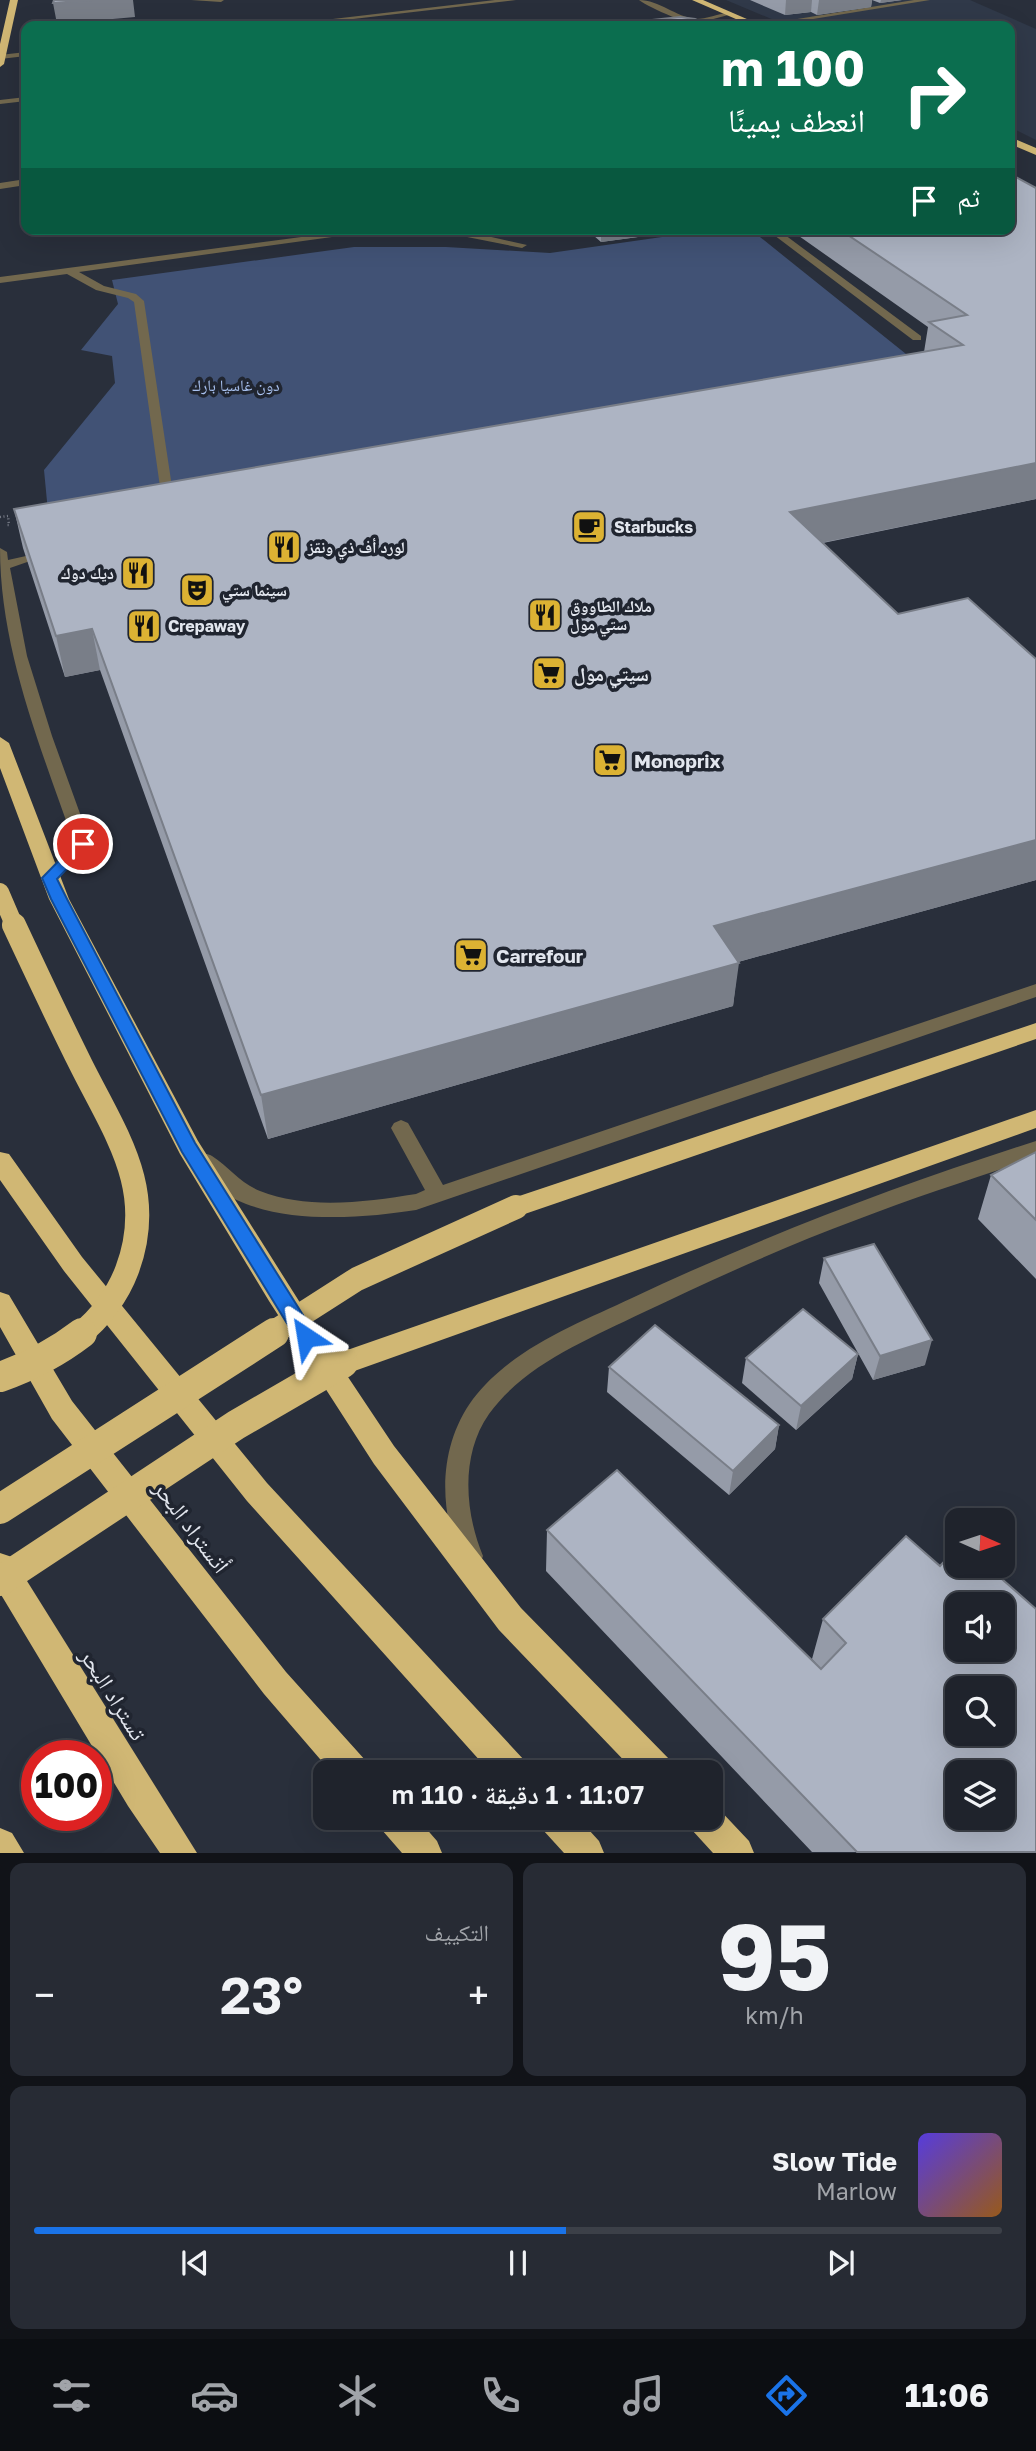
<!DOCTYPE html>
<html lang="ar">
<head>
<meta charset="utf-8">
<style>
  body { margin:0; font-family:"Golos Text","Noto Naskh Arabic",sans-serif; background:#272b34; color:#f1f3f6; direction:rtl; height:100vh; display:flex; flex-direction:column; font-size:26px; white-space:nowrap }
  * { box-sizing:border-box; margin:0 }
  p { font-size:23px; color:#a1a4a9 }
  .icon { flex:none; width:38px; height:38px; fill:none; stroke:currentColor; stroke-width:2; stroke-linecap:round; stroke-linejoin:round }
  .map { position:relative; height:1853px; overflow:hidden; direction:ltr }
  .side { display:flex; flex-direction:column; gap:10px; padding:10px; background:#111318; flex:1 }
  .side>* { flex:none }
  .hud { position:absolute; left:21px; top:21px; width:994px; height:214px; border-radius:14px; box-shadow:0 7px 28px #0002,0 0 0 2px #3c4048; direction:rtl; background:#0b6e4f; color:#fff; overflow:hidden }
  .needle { width:46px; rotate:93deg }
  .tools { position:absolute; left:945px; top:1508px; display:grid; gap:14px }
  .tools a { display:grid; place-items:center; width:70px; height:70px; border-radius:14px; background:#1f232c; box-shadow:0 7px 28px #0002,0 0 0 2px #3c4048; font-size:35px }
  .speed { position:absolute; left:21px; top:1740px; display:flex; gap:14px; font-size:35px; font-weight:700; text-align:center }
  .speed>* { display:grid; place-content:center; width:91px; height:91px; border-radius:50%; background:#1f232c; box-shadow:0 7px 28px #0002,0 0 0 2px #3c4048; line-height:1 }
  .speed .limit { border:10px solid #d22; background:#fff; color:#111 }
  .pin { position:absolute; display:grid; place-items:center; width:60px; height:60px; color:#fff; margin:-30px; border:4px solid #fff; border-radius:50%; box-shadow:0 2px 7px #0007 }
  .me { position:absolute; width:77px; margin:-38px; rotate:327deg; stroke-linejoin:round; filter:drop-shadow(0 0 5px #0008) }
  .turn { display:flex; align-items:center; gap:24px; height:147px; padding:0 35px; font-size:32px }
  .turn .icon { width:91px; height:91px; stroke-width:2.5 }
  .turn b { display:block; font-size:49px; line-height:60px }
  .then { display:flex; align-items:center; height:66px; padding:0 35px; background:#0003; gap:14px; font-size:26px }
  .big { font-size:52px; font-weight:600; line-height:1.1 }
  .side .tile { flex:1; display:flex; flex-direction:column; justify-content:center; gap:10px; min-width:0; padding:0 24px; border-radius:14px; background:#272b34 }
  .side .dial { align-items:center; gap:0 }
  .dial b { font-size:91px; line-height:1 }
  .song { display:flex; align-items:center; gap:21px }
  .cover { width:84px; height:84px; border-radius:10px; background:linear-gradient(135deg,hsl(250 70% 55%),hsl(30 70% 35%)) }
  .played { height:7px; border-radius:4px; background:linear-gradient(90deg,#1a73e8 55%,#3c4048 55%) }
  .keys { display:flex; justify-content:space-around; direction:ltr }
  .heat { display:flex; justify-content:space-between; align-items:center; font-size:38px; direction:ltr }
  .side .tiles { flex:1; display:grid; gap:10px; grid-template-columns:1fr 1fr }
  .tile:last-child { grid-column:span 2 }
  .trip { position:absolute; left:313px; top:1760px; width:410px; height:70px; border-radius:14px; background:#1f232c; box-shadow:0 7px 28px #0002,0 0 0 2px #3c4048; font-weight:600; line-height:70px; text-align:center; direction:rtl }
  .dock { display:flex; height:112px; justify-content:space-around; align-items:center; background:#0c0e12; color:#a1a4a9 }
  .dock .icon { width:49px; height:49px }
  .dock .current { color:#1a73e8 }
  .dock b { font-size:32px; color:#f1f3f6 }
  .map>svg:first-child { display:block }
  .built { fill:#303949 }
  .green { fill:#415275 }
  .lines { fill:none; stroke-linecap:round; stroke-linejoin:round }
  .path { stroke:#797e89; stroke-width:2.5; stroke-dasharray:1 2.5; stroke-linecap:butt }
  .minor { fill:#72684e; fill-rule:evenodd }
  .highway { fill:#d0b774; fill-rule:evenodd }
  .highway-bridge-far2 { stroke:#d0b774; stroke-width:18 }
  .highway-bridge-far1 { stroke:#d0b774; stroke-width:24 }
  .highway-bridge { stroke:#d0b774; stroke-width:30 }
  .wall { fill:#959ba8 }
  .shaded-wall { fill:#797e88 }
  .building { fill:#adb4c3; stroke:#797e88; stroke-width:2; fill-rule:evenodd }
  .route { fill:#1a73e8; stroke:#114b97; stroke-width:2 }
  .labels { text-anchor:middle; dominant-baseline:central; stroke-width:7; stroke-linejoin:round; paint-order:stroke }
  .far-park-label { font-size:16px; fill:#a9c2f1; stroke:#202530 }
  .far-poi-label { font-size:16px; font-weight:bold; fill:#e2e6ee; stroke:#202530; text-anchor:start }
  .poi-label { font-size:19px; font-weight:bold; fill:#e2e6ee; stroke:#202530; text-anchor:start }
  .near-street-label { font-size:23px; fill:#e2e6ee; stroke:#202530 }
</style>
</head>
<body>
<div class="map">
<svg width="1036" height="1853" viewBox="0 0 1036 1853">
  <rect width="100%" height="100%" fill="#292f3b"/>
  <!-- built -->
  <path class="built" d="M726,0H970L1036,29V140L1010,127V26H788Z"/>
  <!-- green -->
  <path class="green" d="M718,229H750L936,378L51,543L44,470L115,383L112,356L81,350L118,304L112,280L354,247H446L550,253Z"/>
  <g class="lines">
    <!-- path -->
    <path class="path" d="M0,517L8,516L9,525H6"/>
    <!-- minor -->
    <path class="minor" d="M191,0H224L221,2Z
      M495,0H516L293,26H273Z
      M639,0C659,0 676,17 696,19C706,19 719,14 729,12L732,14L702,22L706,26C692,26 651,9 639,0Z
      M914,0H930L770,26H755Z
      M195,23L198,26H182Z
      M26,52V56L0,59V55Z
      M26,97V101L0,104V100Z
      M26,179V185L0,189V183Z
      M362,229H390L79,272L104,286L136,294L144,301L172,487L166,491L160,487L134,302L128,298L96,290L67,274L0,283V277Z
      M410,229H467L465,231L527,245L522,248L452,234L437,237Z
      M766,229H777L921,336V340H913Z
      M0,548L7,552L8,560L26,556L33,560L10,568L27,656L52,736L91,844L55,882L49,883L41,878L74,843C41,748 0,650 0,548Z
      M1036,984V997L416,1210C352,1220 231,1230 194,1161L197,1155C203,1154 207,1153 212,1156C229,1167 240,1183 260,1191C308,1210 366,1202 416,1194L425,1190L391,1128L394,1123L401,1120L408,1123L443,1185Z
      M1036,1141V1157C976,1178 915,1197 856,1220C783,1247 712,1280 642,1313C589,1339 525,1364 489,1414C460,1455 465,1513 483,1556L480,1564L471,1568L462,1564C439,1512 437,1448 473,1399C512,1348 577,1324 632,1298C763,1236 898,1185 1036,1141Z"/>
    <!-- highway -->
    <path class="highway" d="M10,0H18L4,64L0,67V44Z
      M692,0H703L763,26H752Z
      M1010,137L1036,148V155L1010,144Z
      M0,737L9,743L69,899L198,1141L333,1355L1036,1110V1128L346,1374L394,1446L521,1608L671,1761L675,1773H636L499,1630L374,1464L269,1301L180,1154L49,899L0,768Z
      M1036,1023V1039L516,1217L507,1214L504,1207L507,1200Z
      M0,1152L9,1154L82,1257L267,1483L525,1761L529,1773H491L247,1501L64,1271L0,1180Z
      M0,1292L9,1295L72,1401L286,1672L366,1761L370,1773H332L264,1694L52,1419L0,1327Z
      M0,1553L12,1557L197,1853H160L128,1806L0,1593Z
      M710,1804L716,1806L749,1841L754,1853H713L692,1830L687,1818H710Z
      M377,1818H417L437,1841L442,1853H402L382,1830Z
      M538,1818H578L599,1841L604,1853H564L543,1830Z
      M0,1828L12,1833L24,1853H0Z"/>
    <!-- highway-bridge-far2 -->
    <path class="highway-bridge-far2" d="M0,892L15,927"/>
    <!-- highway-bridge-far1 -->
    <path class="highway-bridge-far1" d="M14,925C36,972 58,1019 81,1065C116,1135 157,1190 127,1270C118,1294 100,1319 80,1334
      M271,1334L357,1279L516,1207"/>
    <!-- highway-bridge -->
    <path class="highway-bridge" d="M0,1377C31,1366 56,1353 82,1333
      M0,1509L274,1333
      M0,1581L236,1425L343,1363"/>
  </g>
  <!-- wall -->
  <path class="wall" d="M750,0H902L880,3L872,0L871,7L817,15L811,12L785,15Z
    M586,229H697L601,242Z
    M789,229H1010L1036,499L823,543L898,614L1036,659V880L738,962L733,1006L268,1139L100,670L65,677L23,548L14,509L924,352L928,327Z
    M1036,1152V1279L978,1219L991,1175Z
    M824,1258L925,1365L873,1380L819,1283Z
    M858,1354L852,1379L796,1430L742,1383L746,1358Z
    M609,1367L779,1425L775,1449L729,1495L607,1392Z
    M547,1530L821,1669L812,1659L823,1619L940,1566L1036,1852H812L546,1571Z"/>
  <!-- shaded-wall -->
  <path class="shaded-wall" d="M91,0H133L135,17L57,24L53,3Z
    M786,0H812L811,12L785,15Z
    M819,0H872L871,7L817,15Z
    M881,0H902L880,3Z
    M601,229H697L601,242Z
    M1036,463V499L786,550L790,512Z
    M92,629L100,670L65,677L56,636Z
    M1036,840V880L709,970L714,926Z
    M739,963L733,1006L268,1139L261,1095Z
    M932,1340L925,1365L873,1380L880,1356Z
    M858,1354L852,1379L796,1430L801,1406Z
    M779,1425L775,1449L729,1495L733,1471Z"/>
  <!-- building -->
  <path class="building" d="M54,0H92L53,3Z
    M680,17L695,19L710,26H596Z
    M1010,176H1014L1036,188V463L790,512L898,614L968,598L1036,659V840L714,926L739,963L261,1095L92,629L56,636L14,509L963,345L929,322L967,315L839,229H1010Z
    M1036,1152V1220L991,1175Z
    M874,1244L932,1340L880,1356L824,1258Z
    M803,1309L858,1354L801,1406L746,1358Z
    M655,1325L779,1425L733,1471L609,1367Z
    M617,1470L821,1669L846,1643L823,1619L906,1536L940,1566L957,1548V1566H987L1036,1609V1852H857L547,1530ZM957,1605H1003V1650H957ZM957,1689H1003V1734H957ZM957,1773H1003V1818H957Z"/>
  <!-- route -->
  <path class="route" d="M83,839L91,844L57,879L67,899L195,1143L313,1331L316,1337L313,1343L306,1346L299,1343L182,1152L51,899L42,878L78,841Z"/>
  <!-- icons -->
  <defs>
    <g id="cafe-square" transform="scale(1.75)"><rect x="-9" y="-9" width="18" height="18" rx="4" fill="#dcb233" stroke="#202530"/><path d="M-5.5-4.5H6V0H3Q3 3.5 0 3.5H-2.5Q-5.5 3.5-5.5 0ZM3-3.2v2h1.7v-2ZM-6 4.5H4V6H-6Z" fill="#111"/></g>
    <g id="restaurant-square" transform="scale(1.75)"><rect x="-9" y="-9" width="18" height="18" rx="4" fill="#dcb233" stroke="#202530"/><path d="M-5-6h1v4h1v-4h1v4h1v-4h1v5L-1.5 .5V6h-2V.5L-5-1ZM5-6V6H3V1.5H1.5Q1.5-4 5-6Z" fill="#111"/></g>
    <g id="theatre-square" transform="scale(1.75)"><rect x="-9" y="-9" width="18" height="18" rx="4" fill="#dcb233" stroke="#202530"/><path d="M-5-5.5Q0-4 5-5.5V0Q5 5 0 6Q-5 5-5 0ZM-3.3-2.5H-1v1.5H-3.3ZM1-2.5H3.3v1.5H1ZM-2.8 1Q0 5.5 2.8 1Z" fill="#111"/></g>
    <g id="supermarket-square" transform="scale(1.75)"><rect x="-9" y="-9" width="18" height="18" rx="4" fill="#dcb233" stroke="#202530"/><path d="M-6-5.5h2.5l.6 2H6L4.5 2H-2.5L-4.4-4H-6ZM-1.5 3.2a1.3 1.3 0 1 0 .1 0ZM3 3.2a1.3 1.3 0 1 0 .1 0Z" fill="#111"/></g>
  </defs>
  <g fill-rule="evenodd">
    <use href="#cafe-square" x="589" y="527"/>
    <use href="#restaurant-square" x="284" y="547"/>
    <use href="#restaurant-square" x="138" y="573"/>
    <use href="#theatre-square" x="197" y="590"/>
    <use href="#restaurant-square" x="545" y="615"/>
    <use href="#restaurant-square" x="144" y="626"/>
    <use href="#supermarket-square" x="549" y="673"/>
    <use href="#supermarket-square" x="610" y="760"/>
    <use href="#supermarket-square" x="471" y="955"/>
  </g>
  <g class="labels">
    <!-- far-park labels -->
    <g class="far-park-label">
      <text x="236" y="385">دون غاسيا بارك</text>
    </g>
    <!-- far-poi labels -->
    <g class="far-poi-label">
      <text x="614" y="527">Starbucks</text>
      <text x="308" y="547">لورد أف ذي ونقز</text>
      <text x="114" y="573" text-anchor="end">ديك دوك</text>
      <text x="222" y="590">سينما ستي</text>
      <text x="570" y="606">ملاك الطاووق<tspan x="570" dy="18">ستي مول</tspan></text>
      <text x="168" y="626">Crepaway</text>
    </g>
    <!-- poi labels -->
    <g class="poi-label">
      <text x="574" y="673">سيتي مول</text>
      <text x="634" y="760">Monoprix</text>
      <text x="496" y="955">Carrefour</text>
    </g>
    <!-- near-street labels -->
    <g class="near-street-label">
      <text transform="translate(192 1526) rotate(53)">أتستراد البحر</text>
      <text transform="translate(114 1694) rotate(58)">تستراد البحر</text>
    </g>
  </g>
</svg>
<div class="tools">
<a><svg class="needle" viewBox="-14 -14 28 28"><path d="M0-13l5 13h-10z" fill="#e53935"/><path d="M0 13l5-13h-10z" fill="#a1a4a9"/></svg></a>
<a><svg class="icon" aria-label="sound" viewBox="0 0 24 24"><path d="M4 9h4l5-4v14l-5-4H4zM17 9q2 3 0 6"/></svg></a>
<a><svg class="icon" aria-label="search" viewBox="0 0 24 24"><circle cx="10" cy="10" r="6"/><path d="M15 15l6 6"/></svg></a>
<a><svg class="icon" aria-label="layers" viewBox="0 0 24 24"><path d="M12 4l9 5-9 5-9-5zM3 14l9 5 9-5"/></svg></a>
</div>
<div class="speed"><div class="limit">100</div></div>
<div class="pin" style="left:83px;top:844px;background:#d93025"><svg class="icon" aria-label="arrive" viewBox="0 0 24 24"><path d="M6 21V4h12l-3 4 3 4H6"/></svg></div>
<svg class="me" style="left:306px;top:1337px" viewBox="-20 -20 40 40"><path d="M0-17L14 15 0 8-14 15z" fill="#1a73e8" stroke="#fff" stroke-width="4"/></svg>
<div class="trip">11:07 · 1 دقيقة · 110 m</div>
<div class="hud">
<div class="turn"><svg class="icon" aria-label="right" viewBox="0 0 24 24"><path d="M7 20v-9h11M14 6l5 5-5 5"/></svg><div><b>100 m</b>انعطف يمينًا</div></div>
<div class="then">ثم<svg class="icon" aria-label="arrive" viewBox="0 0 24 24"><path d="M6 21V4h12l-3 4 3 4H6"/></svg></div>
</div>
</div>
<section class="side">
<div class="tiles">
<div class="tile dial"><b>95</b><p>km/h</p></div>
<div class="tile"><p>التكييف</p>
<div class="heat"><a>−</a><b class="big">23°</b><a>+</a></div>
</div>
<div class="tile">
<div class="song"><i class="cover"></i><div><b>Slow Tide</b><p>Marlow</p></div></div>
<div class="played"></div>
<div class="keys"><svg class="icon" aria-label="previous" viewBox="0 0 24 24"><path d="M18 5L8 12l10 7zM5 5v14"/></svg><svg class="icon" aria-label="pause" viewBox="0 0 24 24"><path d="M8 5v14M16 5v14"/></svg><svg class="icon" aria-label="next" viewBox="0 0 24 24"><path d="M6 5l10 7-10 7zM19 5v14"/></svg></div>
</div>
</div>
</section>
<nav class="dock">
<b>11:06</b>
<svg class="icon current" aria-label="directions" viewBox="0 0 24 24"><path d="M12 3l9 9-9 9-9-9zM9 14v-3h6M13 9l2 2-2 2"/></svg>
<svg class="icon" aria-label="music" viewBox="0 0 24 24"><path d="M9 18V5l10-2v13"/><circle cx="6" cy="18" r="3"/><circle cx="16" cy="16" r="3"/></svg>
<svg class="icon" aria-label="phone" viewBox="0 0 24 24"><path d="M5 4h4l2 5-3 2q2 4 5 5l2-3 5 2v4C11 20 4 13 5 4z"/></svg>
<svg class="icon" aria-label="climate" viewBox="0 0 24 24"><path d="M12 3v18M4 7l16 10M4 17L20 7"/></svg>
<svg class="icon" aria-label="car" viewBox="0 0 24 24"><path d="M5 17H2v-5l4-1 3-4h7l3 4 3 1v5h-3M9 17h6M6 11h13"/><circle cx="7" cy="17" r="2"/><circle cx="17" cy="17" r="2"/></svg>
<svg class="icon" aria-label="filters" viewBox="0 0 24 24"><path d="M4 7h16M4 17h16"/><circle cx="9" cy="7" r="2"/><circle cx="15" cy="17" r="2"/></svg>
</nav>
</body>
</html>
